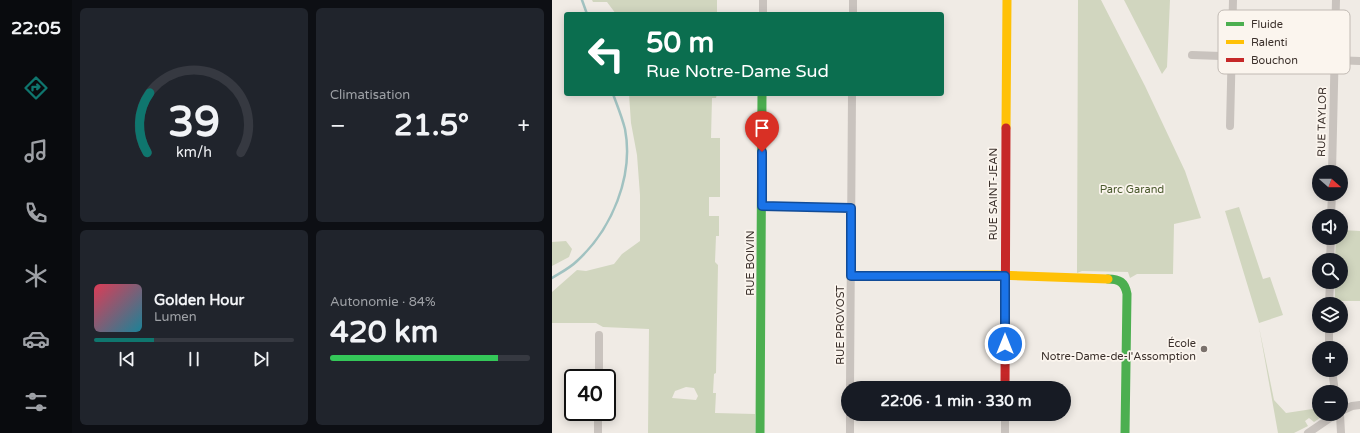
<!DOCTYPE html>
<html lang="fr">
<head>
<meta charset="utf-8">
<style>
  body { margin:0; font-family:"Varela Round",sans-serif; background:#20242c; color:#f1f3f6; height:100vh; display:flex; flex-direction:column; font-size:15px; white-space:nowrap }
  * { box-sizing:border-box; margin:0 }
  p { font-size:13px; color:#9ea1a6 }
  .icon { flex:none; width:22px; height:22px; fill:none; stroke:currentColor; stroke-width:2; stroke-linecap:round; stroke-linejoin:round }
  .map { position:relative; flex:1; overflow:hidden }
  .sheet { display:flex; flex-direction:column; gap:8px; padding:8px; background:#0d0f14; width:480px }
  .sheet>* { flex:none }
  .banner { position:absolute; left:12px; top:12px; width:380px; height:84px; border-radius:4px; box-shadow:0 2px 10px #0003; background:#0b6e4f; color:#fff; overflow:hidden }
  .needle { width:26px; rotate:111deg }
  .buttons { position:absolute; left:760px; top:165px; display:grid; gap:8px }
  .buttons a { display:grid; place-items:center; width:36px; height:36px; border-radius:50%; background:#171b24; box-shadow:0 2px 10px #0003; font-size:20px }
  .speed { position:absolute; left:12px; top:369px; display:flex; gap:8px; font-size:20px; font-weight:700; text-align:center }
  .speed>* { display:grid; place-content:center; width:52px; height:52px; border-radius:50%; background:#171b24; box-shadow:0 2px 10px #0003; line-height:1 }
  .speed .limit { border:2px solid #111; border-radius:6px; background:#fff; color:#111 }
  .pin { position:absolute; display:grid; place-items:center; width:34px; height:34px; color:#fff; margin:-41px -17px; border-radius:50% 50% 50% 0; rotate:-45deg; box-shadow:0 0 4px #0007 }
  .pin .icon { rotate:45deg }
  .me { position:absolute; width:44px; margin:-22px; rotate:0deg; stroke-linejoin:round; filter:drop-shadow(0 0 3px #0008) }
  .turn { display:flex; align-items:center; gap:14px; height:84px; padding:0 16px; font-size:18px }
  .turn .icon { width:52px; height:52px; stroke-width:2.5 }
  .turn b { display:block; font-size:28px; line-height:34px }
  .big { font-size:30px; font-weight:800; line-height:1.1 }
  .sheet .widget { flex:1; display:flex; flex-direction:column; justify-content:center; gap:6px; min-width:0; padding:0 14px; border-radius:6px; background:#20242c }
  .sheet .dial { align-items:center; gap:0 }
  .dial svg { height:104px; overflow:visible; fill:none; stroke:#363941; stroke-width:7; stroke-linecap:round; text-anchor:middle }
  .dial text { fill:#f1f3f6; stroke:none }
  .song { display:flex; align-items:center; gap:12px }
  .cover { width:48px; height:48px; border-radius:6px; background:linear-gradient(135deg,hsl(350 70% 55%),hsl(190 70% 35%)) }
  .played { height:4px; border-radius:2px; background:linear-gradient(90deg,#0f766e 30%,#363941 30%) }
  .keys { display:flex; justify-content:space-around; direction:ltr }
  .heat { display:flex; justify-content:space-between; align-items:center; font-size:22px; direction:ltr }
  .charge { height:6px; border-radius:3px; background:linear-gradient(90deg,#34c759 84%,#363941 0) }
  .sheet .tiles { flex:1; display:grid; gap:8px; grid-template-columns:repeat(2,1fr) }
  .trip { position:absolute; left:289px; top:381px; width:230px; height:40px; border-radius:20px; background:#171b24; box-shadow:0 2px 10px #0003; font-weight:800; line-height:40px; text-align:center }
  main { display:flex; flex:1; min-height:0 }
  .tabs { display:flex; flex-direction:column; width:72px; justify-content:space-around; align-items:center; background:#090b0e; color:#9ea1a6 }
  .tabs .icon { width:28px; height:28px }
  .tabs .current { color:#0f766e }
  .tabs b { font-size:18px; color:#f1f3f6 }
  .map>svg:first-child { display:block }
  .green { fill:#d1d6bf; fill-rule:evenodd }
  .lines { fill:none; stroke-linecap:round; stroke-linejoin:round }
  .stream { stroke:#a1c2c1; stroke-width:2.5 }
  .street { stroke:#c9c3be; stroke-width:8 }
  .fast { stroke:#4caf50; stroke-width:9 }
  .slow { stroke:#ffc107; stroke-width:9 }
  .jam { stroke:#c62828; stroke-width:9 }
  .route-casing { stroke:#114b97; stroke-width:10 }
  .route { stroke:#1a73e8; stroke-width:7 }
  .poi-dot { fill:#7a716c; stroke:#fbf5ee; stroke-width:1.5 }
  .labels { text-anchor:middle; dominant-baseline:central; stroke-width:3.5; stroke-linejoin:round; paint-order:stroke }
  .street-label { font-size:11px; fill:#3b302b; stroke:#fbf5ee }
  .park-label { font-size:11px; fill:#4a5a2e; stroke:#fbf5ee }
  .poi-label { font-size:11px; fill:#3b302b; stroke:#fbf5ee; text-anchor:end }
  .key { fill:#fbf5ee; stroke:#c1bab4; stroke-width:1 }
  .key-label { font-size:11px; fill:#3b302b }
</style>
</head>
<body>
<main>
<nav class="tabs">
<b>22:05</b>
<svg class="icon current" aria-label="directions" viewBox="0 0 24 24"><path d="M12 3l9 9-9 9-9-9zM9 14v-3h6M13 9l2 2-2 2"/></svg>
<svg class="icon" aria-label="music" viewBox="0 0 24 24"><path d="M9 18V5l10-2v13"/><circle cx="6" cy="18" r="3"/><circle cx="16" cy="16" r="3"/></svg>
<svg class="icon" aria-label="phone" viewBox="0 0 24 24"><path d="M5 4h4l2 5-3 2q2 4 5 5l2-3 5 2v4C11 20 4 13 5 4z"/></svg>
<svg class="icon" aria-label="climate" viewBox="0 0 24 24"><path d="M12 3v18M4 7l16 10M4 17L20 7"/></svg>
<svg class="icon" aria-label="car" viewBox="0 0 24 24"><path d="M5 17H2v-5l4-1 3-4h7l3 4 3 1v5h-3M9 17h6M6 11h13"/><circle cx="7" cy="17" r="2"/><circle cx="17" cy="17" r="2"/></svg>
<svg class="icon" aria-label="filters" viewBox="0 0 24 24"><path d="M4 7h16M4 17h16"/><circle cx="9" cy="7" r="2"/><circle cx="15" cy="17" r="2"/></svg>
</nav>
<section class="sheet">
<div class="tiles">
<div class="widget dial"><svg viewBox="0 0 100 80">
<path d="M14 69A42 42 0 1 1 86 69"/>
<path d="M14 69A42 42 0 0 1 16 23" stroke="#0f766e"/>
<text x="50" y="56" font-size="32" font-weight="700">39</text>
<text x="50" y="72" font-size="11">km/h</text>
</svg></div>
<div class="widget"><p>Climatisation</p>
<div class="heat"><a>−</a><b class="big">21.5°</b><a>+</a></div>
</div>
<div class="widget">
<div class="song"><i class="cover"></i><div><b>Golden Hour</b><p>Lumen</p></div></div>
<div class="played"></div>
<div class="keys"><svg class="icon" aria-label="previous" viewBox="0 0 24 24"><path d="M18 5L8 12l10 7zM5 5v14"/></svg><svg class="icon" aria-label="pause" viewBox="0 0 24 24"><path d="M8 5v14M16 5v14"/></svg><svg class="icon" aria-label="next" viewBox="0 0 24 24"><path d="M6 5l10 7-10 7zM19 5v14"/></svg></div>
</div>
<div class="widget"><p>Autonomie · 84%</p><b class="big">420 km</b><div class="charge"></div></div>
</div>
</section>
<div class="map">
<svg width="808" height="433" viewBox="0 0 808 433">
  <rect width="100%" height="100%" fill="#f0ebe5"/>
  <!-- green -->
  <path class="green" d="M40,0H165V14H64L55,2H41Z
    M526,0H549L593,86L633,171L649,218L622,224L621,274H585L578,278L576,272L530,271L525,273Z
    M572,0H618L615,67L610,74Z
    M77,94H165L164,98H160L159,138H168V197H157V216H167V236H164L163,262L166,265L164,373L162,374L161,393H164L163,413L203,414V433H96L97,329L51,327L44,323H0V292L25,270L34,271L62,264L70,254L88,241V195L85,155L79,123ZM134,387L142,388L146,396L144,400L120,398L123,391Z
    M687,207L711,279L718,277L731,315L707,323L673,211Z
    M789,230L808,231V301H783V282H789V260H783L784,238H789Z
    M14,241L20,249L17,257L0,266V242Z
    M707,327L722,400L734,413L767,408V414H774L762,422L757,418L753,421L756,426L742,433H726Z"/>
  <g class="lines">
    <!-- stream -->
    <path class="stream" d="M30,0L35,14
      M0,278C8,273 18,268 25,261C60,229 82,176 73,129C70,117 65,105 61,94"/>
    <!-- street -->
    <path class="street" d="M211,14V0
      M301,14V0
      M640,55L808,61
      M678,126L681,0
      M780,172L784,0
      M210,206L299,208
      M779,216L780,194
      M778,260L779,238
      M777,304L778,282
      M777,326V348
      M780,370L783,392
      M47,378V335
      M298,388L300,94
      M789,411L800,406L808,405
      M453,414V433
      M788,414L789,433
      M46,433V412
      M298,433V414
      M756,433L784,414"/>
    <!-- fast -->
    <path class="fast" d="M556,279C567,279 573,282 575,294L573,433
      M208,433L210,94"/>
    <!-- slow -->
    <path class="slow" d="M454,128L455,0
      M299,276L444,275L556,279"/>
    <!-- jam -->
    <path class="jam" d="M453,388L454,128"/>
  </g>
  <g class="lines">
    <!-- route casing -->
    <g class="route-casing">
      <path id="route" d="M210,152V206L299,208V276H453V344"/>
    </g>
    <!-- route -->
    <use href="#route" class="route"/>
  </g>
  <!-- markers -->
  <circle class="poi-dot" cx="652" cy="349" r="4"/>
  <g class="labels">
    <!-- street labels -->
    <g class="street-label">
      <text transform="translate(770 122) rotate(-89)">RUE TAYLOR</text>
      <text transform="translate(441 194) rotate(-90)">RUE SAINT-JEAN</text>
      <text transform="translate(198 263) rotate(-90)">RUE BOIVIN</text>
      <text transform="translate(288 325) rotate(-90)">RUE PROVOST</text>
    </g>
    <!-- park labels -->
    <g class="park-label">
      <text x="580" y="189">Parc Garand</text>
    </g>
    <!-- poi labels -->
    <g class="poi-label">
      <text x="644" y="343">École<tspan x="644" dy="13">Notre-Dame-de-l'Assomption</tspan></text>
    </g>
  </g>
  <!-- legend -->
  <rect x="666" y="10" width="132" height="64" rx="6" class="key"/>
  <rect x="674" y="22" width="18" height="4" fill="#4caf50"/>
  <rect x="674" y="40" width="18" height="4" fill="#ffc107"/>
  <rect x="674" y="58" width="18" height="4" fill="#c62828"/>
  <g class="key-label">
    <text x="699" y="28">Fluide</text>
    <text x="699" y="46">Ralenti</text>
    <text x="699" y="64">Bouchon</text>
  </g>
</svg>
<div class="buttons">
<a><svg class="needle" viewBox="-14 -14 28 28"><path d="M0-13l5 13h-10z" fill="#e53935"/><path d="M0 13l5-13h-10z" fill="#9ea1a6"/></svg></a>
<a><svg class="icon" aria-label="sound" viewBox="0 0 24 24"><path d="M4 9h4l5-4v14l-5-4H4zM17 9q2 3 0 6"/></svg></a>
<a><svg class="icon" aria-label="search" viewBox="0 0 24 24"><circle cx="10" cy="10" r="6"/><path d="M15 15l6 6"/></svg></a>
<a><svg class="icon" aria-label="layers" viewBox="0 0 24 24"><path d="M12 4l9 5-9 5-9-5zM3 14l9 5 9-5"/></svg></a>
<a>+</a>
<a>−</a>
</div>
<div class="speed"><div class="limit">40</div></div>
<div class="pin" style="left:210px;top:152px;background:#d93025"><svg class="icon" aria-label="arrive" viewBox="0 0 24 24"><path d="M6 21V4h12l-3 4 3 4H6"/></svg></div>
<svg class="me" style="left:453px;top:344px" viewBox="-20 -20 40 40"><circle r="17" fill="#1a73e8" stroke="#fff" stroke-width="3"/><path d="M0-11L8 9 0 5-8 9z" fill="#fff"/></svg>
<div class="trip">22:06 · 1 min · 330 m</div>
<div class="banner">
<div class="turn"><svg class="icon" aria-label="left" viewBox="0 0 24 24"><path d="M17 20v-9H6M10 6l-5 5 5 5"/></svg><div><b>50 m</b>Rue Notre-Dame Sud</div></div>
</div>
</div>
</main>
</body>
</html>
